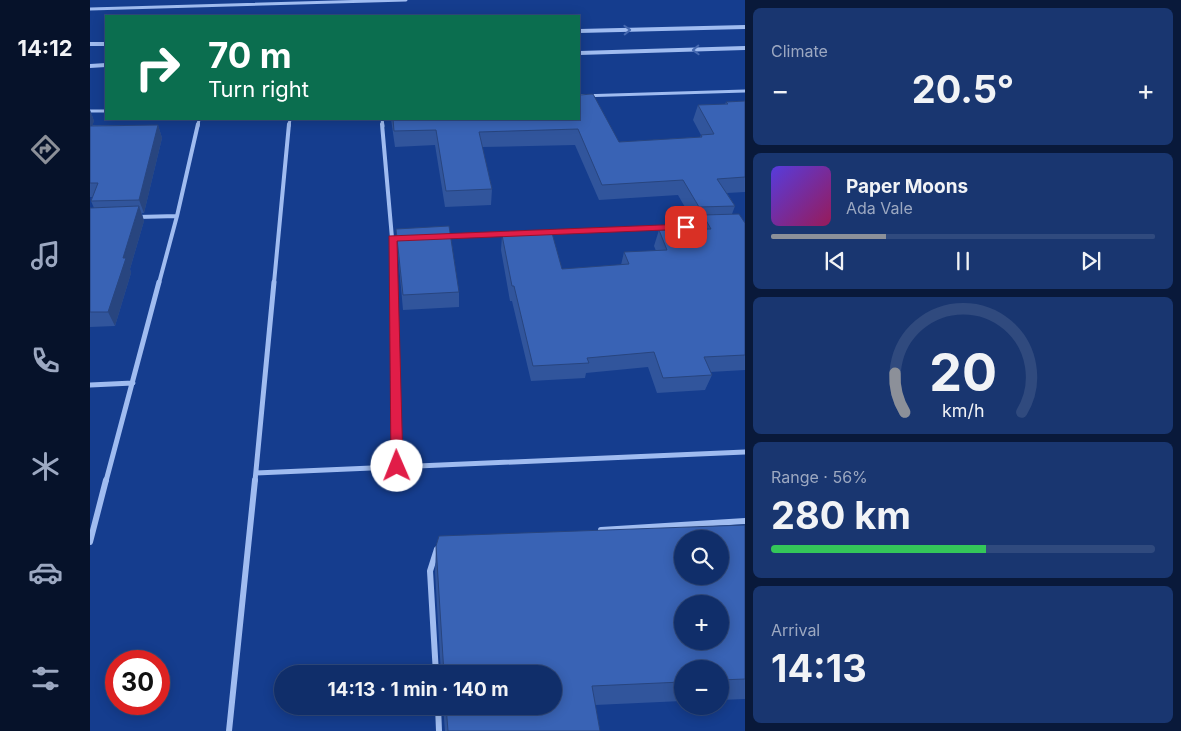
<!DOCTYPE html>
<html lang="en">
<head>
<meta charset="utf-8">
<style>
  body { margin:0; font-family:Inter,sans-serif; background:#193670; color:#f1f3f6; height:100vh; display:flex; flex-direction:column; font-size:19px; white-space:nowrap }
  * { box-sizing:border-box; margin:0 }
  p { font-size:16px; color:#9ca8c1 }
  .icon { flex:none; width:28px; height:28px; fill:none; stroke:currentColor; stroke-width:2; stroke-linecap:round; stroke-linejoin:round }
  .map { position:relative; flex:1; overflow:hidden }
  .drawer { display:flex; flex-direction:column; gap:8px; padding:8px; background:#09193a; width:436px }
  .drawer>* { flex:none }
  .top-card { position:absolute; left:15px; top:15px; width:475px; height:105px; border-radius:0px; box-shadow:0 2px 12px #0003,0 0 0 1px #304a7e; background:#0b6e4f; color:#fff; overflow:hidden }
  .buttons { position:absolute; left:584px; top:530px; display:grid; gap:10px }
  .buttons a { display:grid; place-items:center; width:55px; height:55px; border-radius:50%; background:#102e6a; box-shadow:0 2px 12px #0003,0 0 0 1px #304a7e; font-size:25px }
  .speed { position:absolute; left:15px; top:650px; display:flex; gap:10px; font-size:25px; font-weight:700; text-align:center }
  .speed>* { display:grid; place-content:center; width:65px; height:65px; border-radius:50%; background:#102e6a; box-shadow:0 2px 12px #0003,0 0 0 1px #304a7e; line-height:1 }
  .speed .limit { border:8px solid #d22; background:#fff; color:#111 }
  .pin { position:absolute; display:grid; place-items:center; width:42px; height:42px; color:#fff; margin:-21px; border-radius:10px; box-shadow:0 2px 8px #0006 }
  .me { position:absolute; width:55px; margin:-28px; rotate:359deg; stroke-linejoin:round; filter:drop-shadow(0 0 4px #0008) }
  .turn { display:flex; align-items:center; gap:18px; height:105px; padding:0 20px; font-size:22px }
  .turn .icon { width:65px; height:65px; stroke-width:2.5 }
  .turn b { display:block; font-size:35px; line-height:42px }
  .big { font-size:38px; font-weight:700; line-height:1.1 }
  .drawer .widget { flex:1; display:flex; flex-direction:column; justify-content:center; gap:8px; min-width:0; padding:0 18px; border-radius:8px; background:#193670 }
  .drawer .dial { align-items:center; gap:0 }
  .dial svg { height:130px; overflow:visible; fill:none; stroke:#304a7e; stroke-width:7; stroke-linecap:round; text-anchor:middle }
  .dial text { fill:#f1f3f6; stroke:none }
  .song { display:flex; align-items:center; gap:15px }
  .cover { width:60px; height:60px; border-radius:8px; background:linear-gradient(135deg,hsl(250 70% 55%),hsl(330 70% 35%)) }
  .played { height:5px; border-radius:2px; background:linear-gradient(90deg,#8c9099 30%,#304a7e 30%) }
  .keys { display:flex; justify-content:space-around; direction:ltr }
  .heat { display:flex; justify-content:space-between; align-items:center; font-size:28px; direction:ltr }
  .charge { height:8px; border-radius:4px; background:linear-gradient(90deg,#34c759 56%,#304a7e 0) }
  .trip { position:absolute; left:184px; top:665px; width:288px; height:50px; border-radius:25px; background:#102e6a; box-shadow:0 2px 12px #0003,0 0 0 1px #304a7e; font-weight:700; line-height:50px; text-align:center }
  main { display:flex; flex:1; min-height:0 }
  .dock { display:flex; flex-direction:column; width:90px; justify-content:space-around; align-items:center; background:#06122a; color:#9ca8c1 }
  .dock .icon { width:35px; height:35px }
  .dock .active { color:#8c9099 }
  .dock b { font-size:22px; color:#f1f3f6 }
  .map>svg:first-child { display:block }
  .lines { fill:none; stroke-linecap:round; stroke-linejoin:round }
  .minor-far3 { stroke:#a0bcf0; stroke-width:3 }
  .minor-far2 { stroke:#a0bcf0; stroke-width:4 }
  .minor-far1 { stroke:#a0bcf0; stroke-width:5 }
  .minor { stroke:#a0bcf0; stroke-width:6 }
  .tertiary { fill:#a0bcf0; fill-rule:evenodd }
  .wall { fill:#31559c }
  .shaded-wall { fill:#28457f }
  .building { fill:#3963b5; stroke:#28457f; fill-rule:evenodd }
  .oneway { stroke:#4669b0 }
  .route { fill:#e11d48; stroke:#92132f }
</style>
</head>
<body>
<main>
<nav class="dock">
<b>14:12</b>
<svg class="icon active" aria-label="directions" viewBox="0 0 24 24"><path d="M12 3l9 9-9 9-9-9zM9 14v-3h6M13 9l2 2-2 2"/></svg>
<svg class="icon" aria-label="music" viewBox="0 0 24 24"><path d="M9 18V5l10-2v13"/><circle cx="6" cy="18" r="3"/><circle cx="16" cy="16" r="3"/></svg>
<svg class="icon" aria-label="phone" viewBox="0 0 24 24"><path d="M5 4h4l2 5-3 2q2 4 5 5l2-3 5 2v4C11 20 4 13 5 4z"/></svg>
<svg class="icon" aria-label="climate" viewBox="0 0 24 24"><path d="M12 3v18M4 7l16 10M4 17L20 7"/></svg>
<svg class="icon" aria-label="car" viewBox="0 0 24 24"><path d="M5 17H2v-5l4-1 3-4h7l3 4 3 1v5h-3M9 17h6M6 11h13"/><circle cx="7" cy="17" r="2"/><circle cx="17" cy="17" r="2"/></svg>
<svg class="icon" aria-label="filters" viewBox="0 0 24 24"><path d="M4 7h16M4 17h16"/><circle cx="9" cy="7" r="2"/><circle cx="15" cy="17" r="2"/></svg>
</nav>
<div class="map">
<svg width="655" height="731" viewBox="0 0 655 731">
  <rect width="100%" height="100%" fill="#153d8e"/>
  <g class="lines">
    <!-- minor-far3 -->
    <path class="minor-far3" d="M0,9L316,0
      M489,96L655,91
      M0,111H16
      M292,119L293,126
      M108,126L109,119
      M199,126L200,119"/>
    <!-- minor-far2 -->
    <path class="minor-far2" d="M292,124L302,238L303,283
      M48,217L87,216
      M355,236L614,226
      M69,283L87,216L108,124
      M184,283L199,124"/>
    <!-- minor-far1 -->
    <path class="minor-far1" d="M303,282L307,466
      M0,385L43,383
      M166,473L655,452
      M16,481L69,282
      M165,481L184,282"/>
    <!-- minor -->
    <path class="minor" d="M511,530L655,521
      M0,542L16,480
      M346,674L340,571L347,549L350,547
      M348,706L349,731
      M139,731L165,480"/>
    <!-- tertiary -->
    <path class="tertiary" d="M655,25V29L489,33V29Z
      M0,42H16V46H0Z
      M655,46V50L489,55V51Z
      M16,63V67L0,68V64Z"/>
  </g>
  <!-- wall -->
  <path class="wall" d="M655,101V192L637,193L645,206L642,214L655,223V370L620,372L622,375L615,390L567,393L558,367L496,373L495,378L441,381L422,301H420L411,250L412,235L472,269L531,265L534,252L566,251L564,246L569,230L608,229L610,223H604L588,195L509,200L485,145L392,147L402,189L401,205L355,207L345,145L305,147L301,119H489L529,142L610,137L611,135L603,120L608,105L635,104L636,102Z
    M0,110L4,121L2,125H68L72,138L54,213H52L54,221L40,269L41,273L25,326L0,327V208H4L1,201L2,197H0Z
    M306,229L369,292V307L313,310L307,243Z
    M655,525V699L630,700V669H592V701L505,705L510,731H355L353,706H462V674H351L345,572L346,546Z"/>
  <!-- shaded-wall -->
  <path class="shaded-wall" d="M0,110L4,121L0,132Z
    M68,125L72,138L54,213L49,200Z
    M49,206L54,221L40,269L41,273L25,326L18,312L33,258Z"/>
  <!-- building -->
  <path class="building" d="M503,94L529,142L612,137L611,135L624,134L608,105L638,104L636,102L655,101V177L627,179L645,206L609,207L593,180L512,185L488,129L389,132L402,189L356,191L346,130L304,131L303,119H489V95Z
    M68,125L49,200L1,201L8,183H0V126Z
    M49,206L33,258H36L18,312H0V208Z
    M649,214L655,223V355L614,357L622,375L573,378L564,352L497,358L499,363L443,366L424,286H422L412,235L462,233L472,269L539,264L534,252L577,250L569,230L621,229L613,215Z
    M359,226L369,292L313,295L306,229Z
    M655,525V679L630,680V669H592V682L502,686L510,731H358L356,706H462V674H354L346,546L349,536ZM592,539H630V576H592ZM592,604H630V641H592Z"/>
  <!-- one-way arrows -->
  <defs><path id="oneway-chevron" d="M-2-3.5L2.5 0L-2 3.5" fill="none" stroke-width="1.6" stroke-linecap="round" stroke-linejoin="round" transform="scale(1.25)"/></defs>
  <g class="oneway">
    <use href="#oneway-chevron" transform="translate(537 30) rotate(-2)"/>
    <use href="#oneway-chevron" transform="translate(606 50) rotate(178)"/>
  </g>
  <!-- route -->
  <path class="route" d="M596,224L599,225V229L307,241L313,466L311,470L307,471L303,470L301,466L299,236Z"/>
</svg>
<div class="buttons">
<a><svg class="icon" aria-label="search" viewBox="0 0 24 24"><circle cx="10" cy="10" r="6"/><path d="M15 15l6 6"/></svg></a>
<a>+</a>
<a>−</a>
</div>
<div class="speed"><div class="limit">30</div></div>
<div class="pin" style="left:596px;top:227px;background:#d93025"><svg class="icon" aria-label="arrive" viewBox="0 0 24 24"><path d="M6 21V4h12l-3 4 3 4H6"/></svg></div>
<svg class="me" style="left:307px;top:466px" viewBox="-20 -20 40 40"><circle r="19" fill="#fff"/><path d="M0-13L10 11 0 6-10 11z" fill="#e11d48"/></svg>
<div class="trip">14:13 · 1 min · 140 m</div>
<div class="top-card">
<div class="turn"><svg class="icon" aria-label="right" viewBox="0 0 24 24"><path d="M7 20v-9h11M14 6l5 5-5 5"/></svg><div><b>70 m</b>Turn right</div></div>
</div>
</div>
<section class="drawer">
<div class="widget"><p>Climate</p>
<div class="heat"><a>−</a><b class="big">20.5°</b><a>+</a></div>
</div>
<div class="widget">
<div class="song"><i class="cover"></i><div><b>Paper Moons</b><p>Ada Vale</p></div></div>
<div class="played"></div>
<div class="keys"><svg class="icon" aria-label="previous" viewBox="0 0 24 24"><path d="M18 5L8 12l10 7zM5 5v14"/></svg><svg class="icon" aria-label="pause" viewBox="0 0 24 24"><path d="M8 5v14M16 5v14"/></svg><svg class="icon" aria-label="next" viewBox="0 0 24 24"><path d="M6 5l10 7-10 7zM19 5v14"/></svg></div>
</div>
<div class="widget dial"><svg viewBox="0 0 100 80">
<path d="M14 69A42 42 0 1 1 86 69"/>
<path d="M14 69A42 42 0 0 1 8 45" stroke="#8c9099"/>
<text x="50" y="56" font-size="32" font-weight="700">20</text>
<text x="50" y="72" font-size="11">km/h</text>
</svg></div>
<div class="widget"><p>Range · 56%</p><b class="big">280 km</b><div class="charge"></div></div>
<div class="widget"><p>Arrival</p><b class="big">14:13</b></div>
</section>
</main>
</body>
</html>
